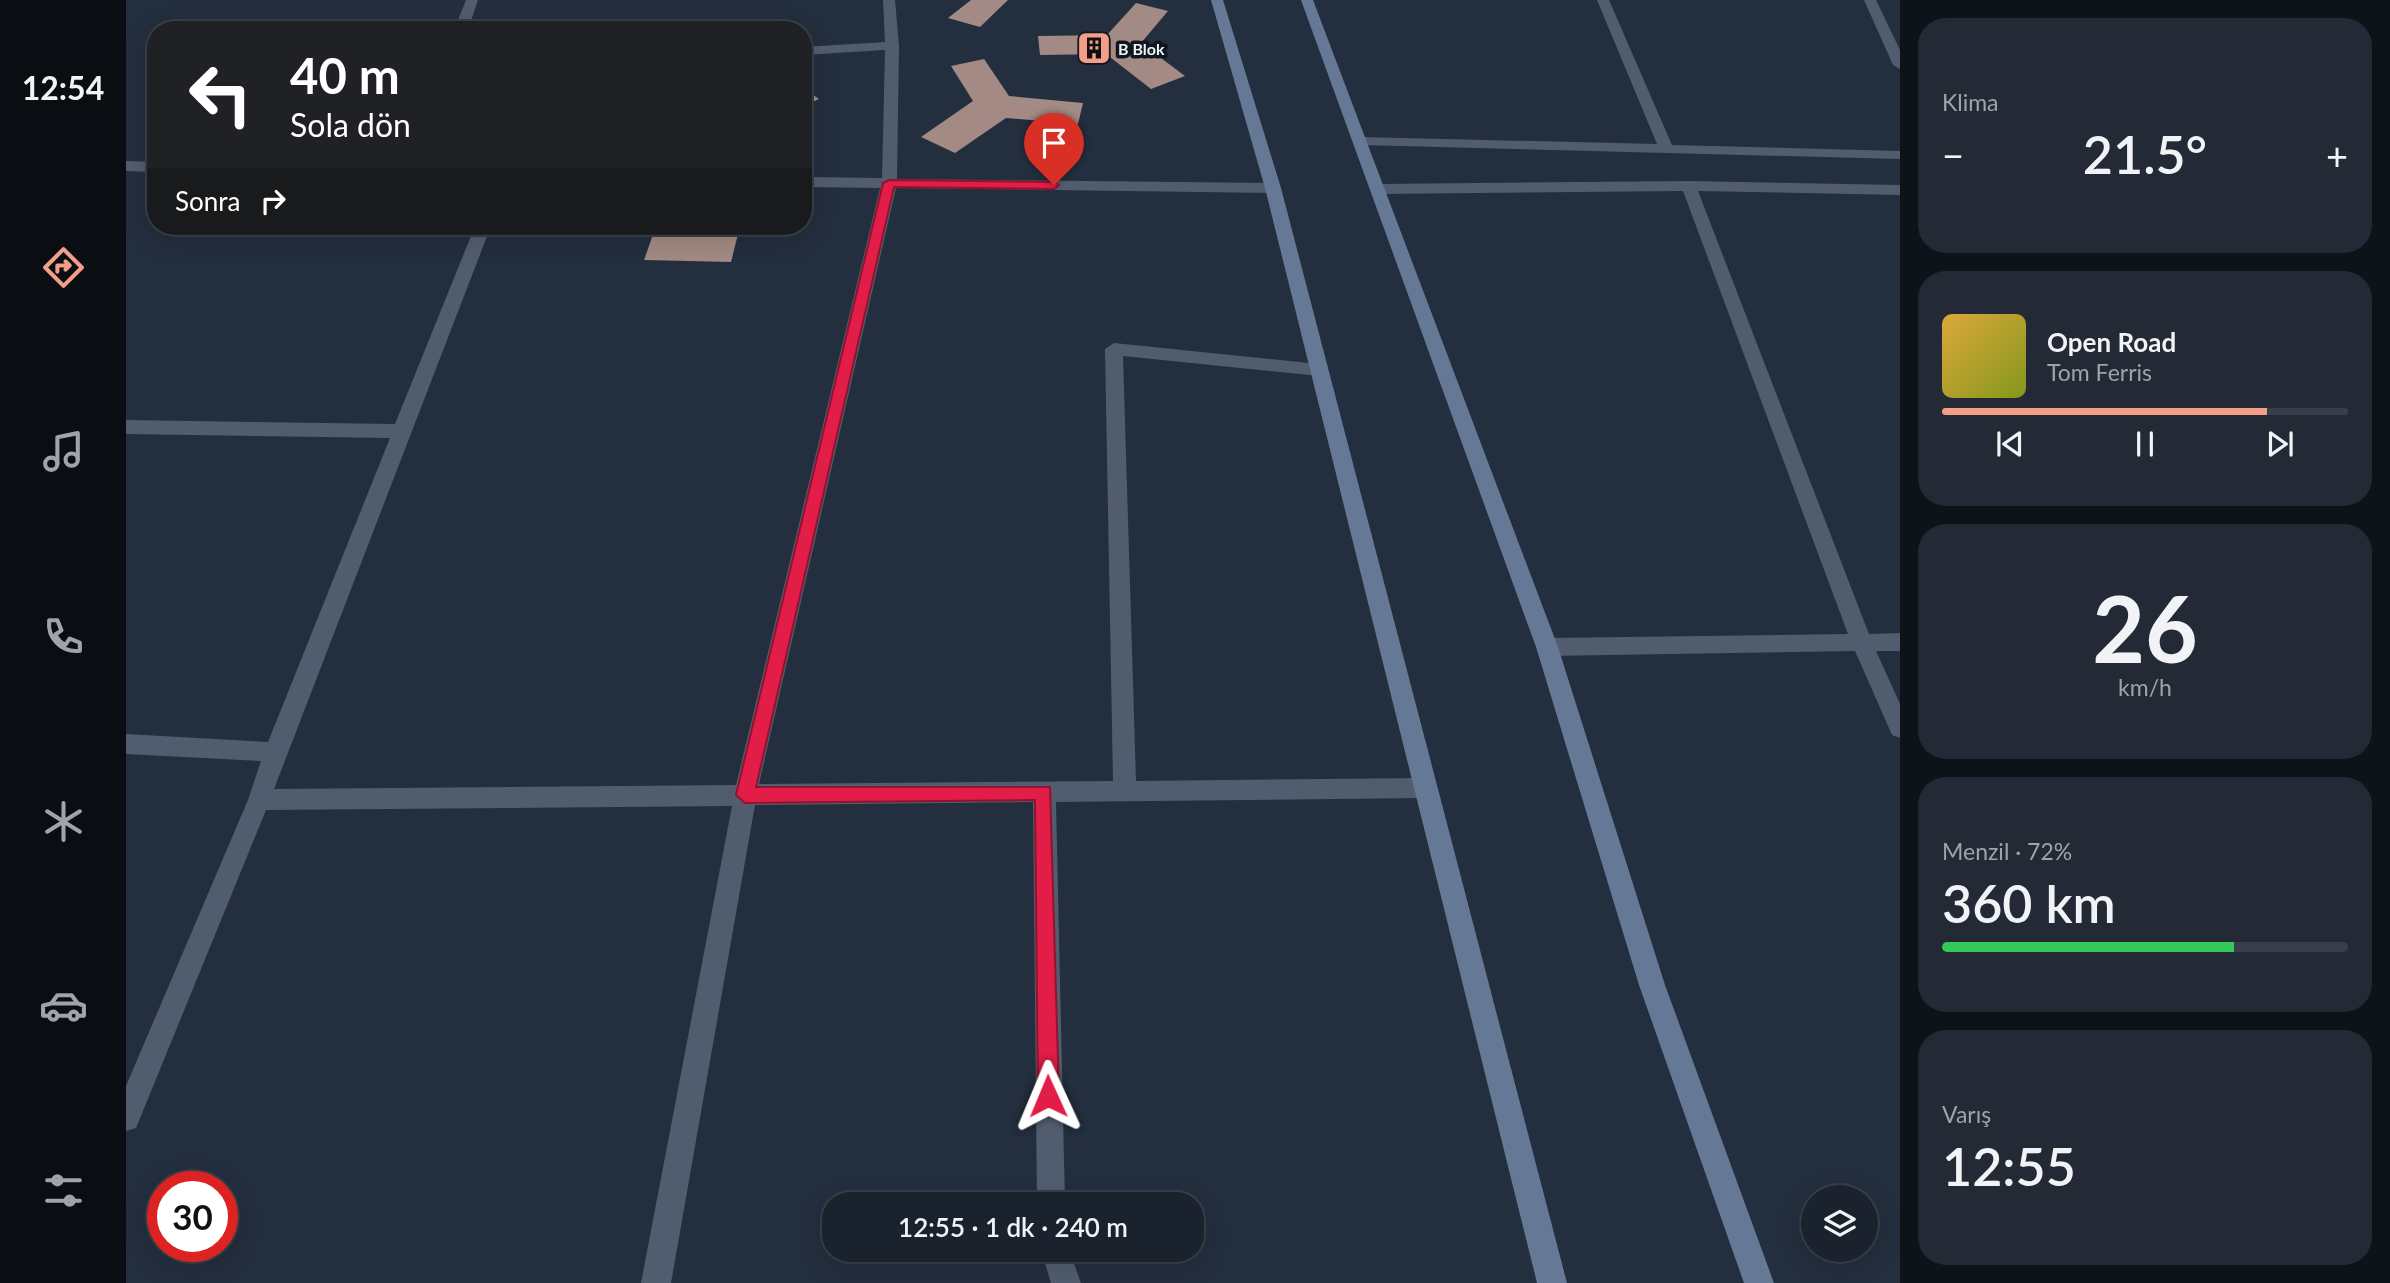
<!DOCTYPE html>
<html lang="tr">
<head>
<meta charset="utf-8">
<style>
  body { margin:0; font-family:Lato,sans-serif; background:#232a36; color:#f1f3f6; height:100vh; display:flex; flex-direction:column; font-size:26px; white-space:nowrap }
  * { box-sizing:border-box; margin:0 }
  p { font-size:23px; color:#9fa4aa }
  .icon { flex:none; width:38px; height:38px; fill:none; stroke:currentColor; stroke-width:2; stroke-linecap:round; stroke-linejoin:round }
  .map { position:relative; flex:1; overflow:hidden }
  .panel { display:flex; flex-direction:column; gap:18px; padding:18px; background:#0e1319; width:490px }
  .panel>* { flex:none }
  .banner { position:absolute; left:21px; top:21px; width:665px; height:214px; border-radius:28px; box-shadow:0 7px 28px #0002,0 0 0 2px #383f4a; background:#202124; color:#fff; overflow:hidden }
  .fabs { position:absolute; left:1675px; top:1185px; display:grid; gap:14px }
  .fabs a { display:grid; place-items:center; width:77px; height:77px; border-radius:50%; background:#1a222e; box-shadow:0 7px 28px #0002,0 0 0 2px #383f4a; font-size:35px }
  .speed { position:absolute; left:21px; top:1171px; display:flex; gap:14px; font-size:35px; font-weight:700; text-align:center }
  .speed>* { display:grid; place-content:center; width:91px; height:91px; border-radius:50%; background:#1a222e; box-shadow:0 7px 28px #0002,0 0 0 2px #383f4a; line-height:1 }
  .speed .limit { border:10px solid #d22; background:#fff; color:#111 }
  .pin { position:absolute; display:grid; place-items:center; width:60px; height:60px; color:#fff; margin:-72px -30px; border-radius:50% 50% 50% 0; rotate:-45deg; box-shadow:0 0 7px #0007 }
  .pin .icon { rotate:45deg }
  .me { position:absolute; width:77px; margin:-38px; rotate:359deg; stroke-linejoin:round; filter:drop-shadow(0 0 5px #0008) }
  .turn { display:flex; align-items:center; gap:24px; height:147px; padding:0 28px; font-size:32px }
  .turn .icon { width:91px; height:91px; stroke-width:2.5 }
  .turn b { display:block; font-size:49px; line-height:60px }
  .then { display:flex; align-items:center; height:66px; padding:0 28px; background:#0003; gap:14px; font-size:26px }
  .big { font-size:52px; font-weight:600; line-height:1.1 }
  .panel .widget { flex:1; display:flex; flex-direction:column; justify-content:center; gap:10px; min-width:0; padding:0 24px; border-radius:28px; background:#232a36 }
  .panel .dial { align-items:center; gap:0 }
  .dial b { font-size:91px; line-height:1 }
  .song { display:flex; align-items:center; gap:21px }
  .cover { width:84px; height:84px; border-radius:10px; background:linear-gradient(135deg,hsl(40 70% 55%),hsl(70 70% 35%)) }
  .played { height:7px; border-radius:4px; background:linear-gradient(90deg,#f49e8a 80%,#383f4a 80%) }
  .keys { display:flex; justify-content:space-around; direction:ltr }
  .heat { display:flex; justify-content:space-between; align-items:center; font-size:38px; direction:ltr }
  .charge { height:10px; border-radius:5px; background:linear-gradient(90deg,#34c759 72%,#383f4a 0) }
  .trip { position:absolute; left:696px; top:1192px; width:382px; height:70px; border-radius:28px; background:#1a222e; box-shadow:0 7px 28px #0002,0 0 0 2px #383f4a; font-weight:600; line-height:70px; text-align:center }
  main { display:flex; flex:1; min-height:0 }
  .tabs { display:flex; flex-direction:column; width:126px; justify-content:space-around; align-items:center; background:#0a0e12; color:#9fa4aa }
  .tabs .icon { width:49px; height:49px }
  .tabs .active { color:#f49e8a }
  .tabs b { font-size:32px; color:#f1f3f6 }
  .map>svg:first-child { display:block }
  .building { fill:#a38a84 }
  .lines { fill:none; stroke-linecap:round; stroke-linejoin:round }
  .street { fill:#515d6f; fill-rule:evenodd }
  .secondary { fill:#657996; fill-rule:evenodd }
  .route { fill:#e11d48; stroke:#92132f; stroke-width:2 }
  .labels { text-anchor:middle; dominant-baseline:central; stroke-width:7; stroke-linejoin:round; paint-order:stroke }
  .far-poi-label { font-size:16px; font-weight:bold; fill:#ebf3fd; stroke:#11161d; text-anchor:start }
</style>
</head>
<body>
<main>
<nav class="tabs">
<b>12:54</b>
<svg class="icon active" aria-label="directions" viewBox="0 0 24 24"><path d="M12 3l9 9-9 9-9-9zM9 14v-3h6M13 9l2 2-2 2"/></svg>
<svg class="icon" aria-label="music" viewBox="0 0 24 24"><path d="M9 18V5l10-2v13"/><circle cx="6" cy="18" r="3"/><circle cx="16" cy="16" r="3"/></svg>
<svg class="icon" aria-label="phone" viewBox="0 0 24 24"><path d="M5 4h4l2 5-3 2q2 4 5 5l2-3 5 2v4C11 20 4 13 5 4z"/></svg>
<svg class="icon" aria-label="climate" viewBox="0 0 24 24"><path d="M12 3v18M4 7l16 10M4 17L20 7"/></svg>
<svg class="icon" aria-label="car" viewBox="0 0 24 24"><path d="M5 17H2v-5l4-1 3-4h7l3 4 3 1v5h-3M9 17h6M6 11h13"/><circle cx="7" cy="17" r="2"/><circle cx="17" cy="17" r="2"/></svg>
<svg class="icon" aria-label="filters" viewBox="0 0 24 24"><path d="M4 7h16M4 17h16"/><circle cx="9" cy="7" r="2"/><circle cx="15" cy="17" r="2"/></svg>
</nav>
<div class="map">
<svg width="1774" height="1283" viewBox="0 0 1774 1283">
  <rect width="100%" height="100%" fill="#232e3e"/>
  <!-- building -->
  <path class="building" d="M845,0H882L854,27L822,18Z
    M1010,3L1042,11L1015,43L1059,76L1025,89L980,54L914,55L912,36L981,35Z
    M858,59L883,96L957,103L952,124L880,118L829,153L795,137L847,101L825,66Z
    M677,88L693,99L677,106Z
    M530,226H614L605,262L518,260Z"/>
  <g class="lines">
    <!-- street -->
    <path class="street" d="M340,0H352L342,30H328Z
      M757,0H769L773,46L771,179L1147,183L1155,188L1147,193L770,188L633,784L987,781L979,349L988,343L1193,364L1202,370L1193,376L997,356L1010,781L1300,778L1308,781L1311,788L1308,795L1300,798L930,802L939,1204H911L907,802L629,805L545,1283H515L606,806L140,810L10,1128L0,1131V1086L122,800L135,761L0,754V734L142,742L264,438L0,434V420L269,424L349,226H365L148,789L610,785L754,188L677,187V177L756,178L759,50L677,55V47L759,42Z
      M1471,0H1483L1546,145L1774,151V159L1234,145L1227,141L1234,137L1531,144Z
      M1738,0H1750L1774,50V69L1767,65Z
      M0,161L30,162V172L0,171Z
      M1563,181L1774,185V195L1572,191L1743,634L1774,633V651H1750L1774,704V738L1766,735L1729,651L1421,656L1414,653L1410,647L1414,641L1421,638L1722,634L1557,191L1252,194L1244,189L1252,184Z
      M915,1250H943L955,1283H925Z"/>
    <!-- secondary -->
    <path class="secondary" d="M1085,0H1097L1155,188L1441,1283H1411L1139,188Z
      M1175,0H1187L1432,647L1539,985L1648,1283H1618L1513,985L1410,647Z"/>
  </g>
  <!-- route -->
  <path class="route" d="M763,180L928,182L933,185L928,189L768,187L630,787H924L933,1096L930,1103L922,1106L915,1103L912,1096L909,800L619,803L610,795L757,183Z"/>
  <!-- icons -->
  <defs>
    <g id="building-square" transform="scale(1.75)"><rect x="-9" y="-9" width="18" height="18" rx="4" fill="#f49e8a" stroke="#11161d"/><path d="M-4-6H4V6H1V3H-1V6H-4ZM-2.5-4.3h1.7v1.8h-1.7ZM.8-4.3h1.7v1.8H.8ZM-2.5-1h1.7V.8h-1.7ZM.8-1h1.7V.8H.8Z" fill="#111"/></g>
  </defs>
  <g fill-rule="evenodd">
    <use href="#building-square" x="968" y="48"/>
  </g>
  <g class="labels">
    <!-- far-poi labels -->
    <g class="far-poi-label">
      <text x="992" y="48">B Blok</text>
    </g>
  </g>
</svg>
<div class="fabs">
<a><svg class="icon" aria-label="layers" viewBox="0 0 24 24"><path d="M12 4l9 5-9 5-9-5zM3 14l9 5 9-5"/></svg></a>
</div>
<div class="speed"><div class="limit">30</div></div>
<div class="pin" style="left:928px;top:185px;background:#d93025"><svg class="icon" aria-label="arrive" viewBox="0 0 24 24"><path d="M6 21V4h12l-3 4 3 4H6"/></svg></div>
<svg class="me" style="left:922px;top:1096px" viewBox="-20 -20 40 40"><path d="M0-17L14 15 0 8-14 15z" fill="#e11d48" stroke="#fff" stroke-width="4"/></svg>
<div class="trip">12:55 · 1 dk · 240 m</div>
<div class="banner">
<div class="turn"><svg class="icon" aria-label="left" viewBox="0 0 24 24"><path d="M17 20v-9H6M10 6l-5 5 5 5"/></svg><div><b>40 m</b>Sola dön</div></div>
<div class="then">Sonra<svg class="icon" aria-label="right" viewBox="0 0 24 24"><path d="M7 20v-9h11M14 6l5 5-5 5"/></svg></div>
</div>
</div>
<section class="panel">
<div class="widget"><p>Klima</p>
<div class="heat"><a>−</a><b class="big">21.5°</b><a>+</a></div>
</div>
<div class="widget">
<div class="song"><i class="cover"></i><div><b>Open Road</b><p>Tom Ferris</p></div></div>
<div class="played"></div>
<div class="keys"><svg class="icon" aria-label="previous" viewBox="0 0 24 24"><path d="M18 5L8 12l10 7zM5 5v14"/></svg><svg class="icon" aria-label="pause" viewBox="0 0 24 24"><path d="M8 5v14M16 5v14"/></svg><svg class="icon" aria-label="next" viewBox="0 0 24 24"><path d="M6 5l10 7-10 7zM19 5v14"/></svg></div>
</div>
<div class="widget dial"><b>26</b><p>km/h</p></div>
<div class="widget"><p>Menzil · 72%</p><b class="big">360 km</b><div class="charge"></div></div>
<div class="widget"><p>Varış</p><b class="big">12:55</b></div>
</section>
</main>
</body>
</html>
